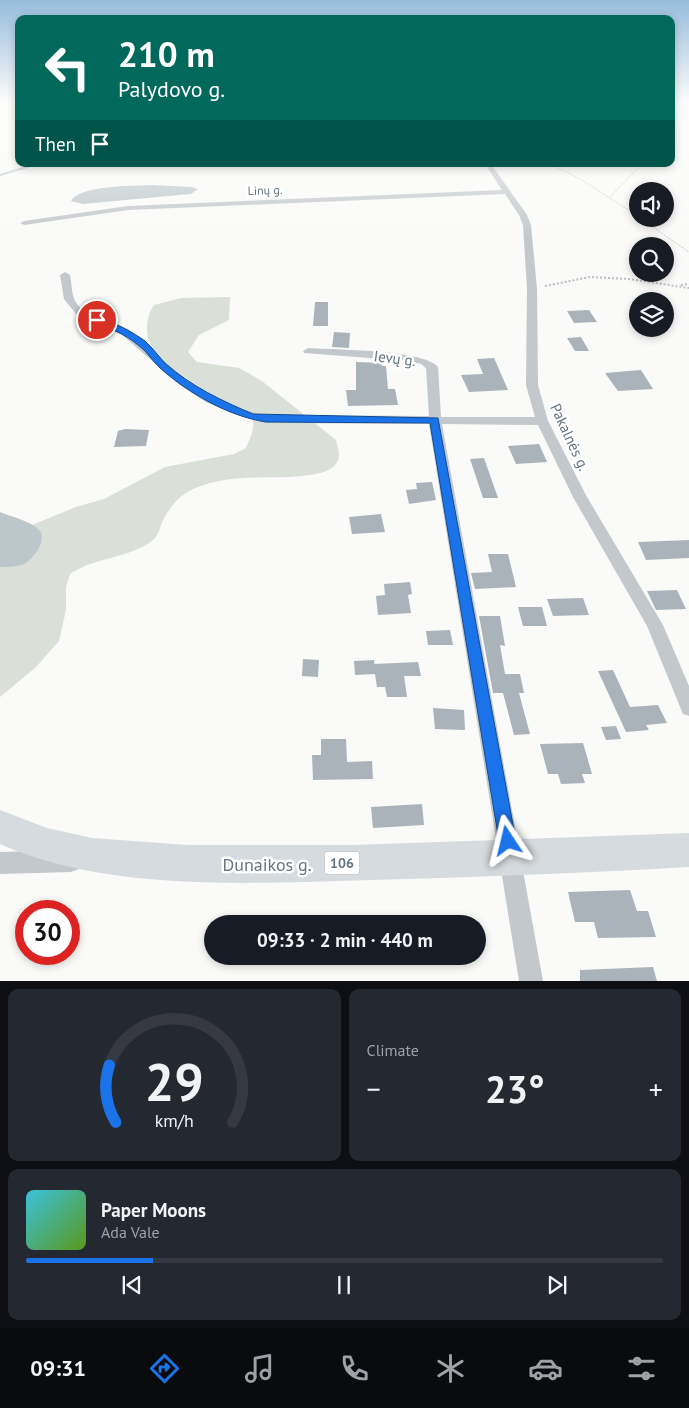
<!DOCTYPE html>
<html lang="en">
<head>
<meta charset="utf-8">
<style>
  body { margin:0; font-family:"PT Sans",sans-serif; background:#242831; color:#f1f3f6; height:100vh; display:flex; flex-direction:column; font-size:19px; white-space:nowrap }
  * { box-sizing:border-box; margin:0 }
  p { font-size:16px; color:#9ea1a6 }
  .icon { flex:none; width:28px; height:28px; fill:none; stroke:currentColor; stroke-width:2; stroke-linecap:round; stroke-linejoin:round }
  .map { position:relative; height:981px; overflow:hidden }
  .sheet { display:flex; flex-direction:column; gap:8px; padding:8px; background:#0d0f14; flex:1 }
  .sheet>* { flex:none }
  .hud { position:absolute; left:15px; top:15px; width:660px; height:152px; border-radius:10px; box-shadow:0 2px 8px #0003; background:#00695c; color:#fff; overflow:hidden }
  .tools { position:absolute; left:629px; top:182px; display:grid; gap:10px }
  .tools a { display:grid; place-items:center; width:45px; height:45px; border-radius:50%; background:#171b24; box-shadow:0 2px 8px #0003; font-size:25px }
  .speed { position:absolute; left:15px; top:900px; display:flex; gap:10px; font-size:25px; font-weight:700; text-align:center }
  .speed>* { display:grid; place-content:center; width:65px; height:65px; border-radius:50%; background:#171b24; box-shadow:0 2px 8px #0003; line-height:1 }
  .speed .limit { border:8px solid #d22; background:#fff; color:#111 }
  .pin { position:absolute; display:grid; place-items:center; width:42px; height:42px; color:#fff; margin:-21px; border:2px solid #fff; border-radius:50%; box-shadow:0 1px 5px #0007 }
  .me { position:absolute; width:55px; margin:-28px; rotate:350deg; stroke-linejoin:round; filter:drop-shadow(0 0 4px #0008) }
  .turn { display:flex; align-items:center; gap:18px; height:105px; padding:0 20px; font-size:22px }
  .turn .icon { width:65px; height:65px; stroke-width:2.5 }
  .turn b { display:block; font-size:35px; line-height:42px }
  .then { display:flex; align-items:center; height:48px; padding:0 20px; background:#0003; gap:10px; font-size:19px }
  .big { font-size:38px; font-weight:600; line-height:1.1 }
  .sheet .widget { flex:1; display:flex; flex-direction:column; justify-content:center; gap:8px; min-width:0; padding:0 18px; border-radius:10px; background:#242831 }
  .sheet .dial { align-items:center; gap:0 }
  .dial svg { height:130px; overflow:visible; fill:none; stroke:#363941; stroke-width:7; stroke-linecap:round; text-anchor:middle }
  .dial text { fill:#f1f3f6; stroke:none }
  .song { display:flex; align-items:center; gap:15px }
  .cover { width:60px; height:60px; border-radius:8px; background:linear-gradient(135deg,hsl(190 70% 55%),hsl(90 70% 35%)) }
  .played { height:5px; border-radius:2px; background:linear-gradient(90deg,#1a73e8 20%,#363941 20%) }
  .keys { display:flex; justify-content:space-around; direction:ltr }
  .heat { display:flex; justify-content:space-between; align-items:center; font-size:28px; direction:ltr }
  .sheet .tiles { flex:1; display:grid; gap:8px; grid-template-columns:1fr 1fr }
  .widget:last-child { grid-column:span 2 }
  .trip { position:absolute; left:204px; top:915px; width:282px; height:50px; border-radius:25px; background:#171b24; box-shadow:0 2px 8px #0003; font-weight:600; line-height:50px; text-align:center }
  .tab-bar { display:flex; height:80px; justify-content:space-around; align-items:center; background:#090b0e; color:#9ea1a6 }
  .tab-bar .icon { width:35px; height:35px }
  .tab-bar .current { color:#1a73e8 }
  .tab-bar b { font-size:22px; color:#f1f3f6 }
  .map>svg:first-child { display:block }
  .green { fill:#dadfd7 }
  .water { fill:#bbc7cb }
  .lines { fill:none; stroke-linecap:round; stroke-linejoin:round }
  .stream { stroke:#bbc7cb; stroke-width:2 }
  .building { fill:#aab3b9 }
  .path-far1 { stroke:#bbbfc2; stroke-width:1; stroke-dasharray:1 1; stroke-linecap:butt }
  .path { stroke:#bbbfc2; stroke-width:2; stroke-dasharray:2 2; stroke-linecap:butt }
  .street { fill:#c3c8cc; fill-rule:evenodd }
  .primary { fill:#d6dbdf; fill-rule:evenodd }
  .route { fill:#1a73e8; stroke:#114b97 }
  .labels { text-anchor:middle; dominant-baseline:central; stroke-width:5; stroke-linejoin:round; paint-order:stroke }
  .far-street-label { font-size:12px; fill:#657683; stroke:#fff }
  .shield { fill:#fff; stroke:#939fa8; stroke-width:1 }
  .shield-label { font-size:14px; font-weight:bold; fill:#657683 }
  .street-label { font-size:15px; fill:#657683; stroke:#fff }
  .near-street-label { font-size:18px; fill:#657683; stroke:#fff }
</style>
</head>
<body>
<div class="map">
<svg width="689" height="981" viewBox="0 0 689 981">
  <rect width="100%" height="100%" fill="#fafaf8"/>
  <!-- green -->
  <path class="green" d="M230,297L229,320L199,335L188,352L197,362L239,368L250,374L263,382L336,440C338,448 342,458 335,465C322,481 263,476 243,478C226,479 207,482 191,490C179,496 169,508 163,520C160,526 159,535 153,540C131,558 95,557 70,574L66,587V610L59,641L36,667L0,697V567C32,566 34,560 40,531L32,525L76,507L104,499L165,467L234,454L246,448C249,441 256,427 252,419C246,408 230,405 220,399C198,387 165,366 151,345C144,334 147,315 154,305L181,298Z"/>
  <!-- water -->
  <path class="water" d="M152,185L191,187L198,189L191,194L179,195L83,204L71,201C79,185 134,186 152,185Z
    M0,512C11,517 32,521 40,531C47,542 33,559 24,564C16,567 8,567 0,567Z"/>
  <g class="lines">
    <!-- stream -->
    <path class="stream" d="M0,175L37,164"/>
  </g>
  <!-- building -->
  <path class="building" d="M315,302H328V326H313Z
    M589,310L597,322L574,323L567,311Z
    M334,332L350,333L349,348L332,347Z
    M581,337L589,351H575L567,338Z
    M494,358L508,390L469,392L461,375L483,374L477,359Z
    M356,362L382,363V366H386L388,389H395L398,405L348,406L346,390H356Z
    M641,370L653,389L618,391L605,373Z
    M125,429L149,430L146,446L114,447L118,431Z
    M539,444L547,462L516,464L508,446Z
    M484,458L498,498H483L470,459Z
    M432,482L436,500L409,504L406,490L417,489L416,483Z
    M381,514L385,532L352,534L349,517Z
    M689,540V558L646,560L638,542Z
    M488,554H508L516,587L475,589L471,573L492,572Z
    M410,582L412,594L408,595L411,613L378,615L376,596L385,595L384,584Z
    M677,590L686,609L656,610L647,591Z
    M583,598L589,615L553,616L547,599Z
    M518,607H542L547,626H523Z
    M479,616H500L505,646L500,645L505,674H520L524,693H519L530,734L514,735L503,693H493Z
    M450,630L453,645H428L426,631Z
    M303,659L319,660L318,677L302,676Z
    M374,660L375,672L374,664L418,662L421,676H404L407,697H387L385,687H377L375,674L355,675L354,661Z
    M613,670L630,707L658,705L667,723L646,725L649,730L626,732L598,671Z
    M433,708L464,710L465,730L435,729Z
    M616,726L621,739L606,740L601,727Z
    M321,739H346L347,762L372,761L373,779L313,780L312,755H321Z
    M583,743L592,774H582L585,783L561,784L558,774H548L540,744Z
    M422,804L424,825L373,828L371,807Z
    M630,890L637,911H648L656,937L598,938L594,922H575L568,892Z
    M653,967L657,981H580V970Z"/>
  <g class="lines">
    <!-- path-far1 -->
    <path class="path-far1" d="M671,112L683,110
      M671,129V131
      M550,164L580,179L638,216
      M609,198L642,164
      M641,219L689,252"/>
    <!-- path -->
    <path class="path" d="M681,285L689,284
      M545,286L590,277L629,279L689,288"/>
    <!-- street -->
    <path class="street" d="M485,164H491L527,215L531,225L537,289L538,385L548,421L587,497L663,625L689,686V716L683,714L647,626L573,497L538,425L442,424L543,981H519L429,424L265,423L234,414L206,402L180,385L121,334L76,314L64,299L60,275L65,272L70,275C72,284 71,296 77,304C89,319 112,320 128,329C143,338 155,353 168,364C196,389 229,408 265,415L429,416L426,368L421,364L409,361L304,353L303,351L308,348C334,350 423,349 438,367L441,417H535L526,385L527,289L523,225L519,215L505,194L128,210L24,225L20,223L24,221L128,206L502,190Z
      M71,850L79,853L82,861L79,869L71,872L0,874V852Z"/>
    <!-- primary -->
    <path class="primary" d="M0,810L47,828L92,838L187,845H353L689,833V867C583,873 478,877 372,880C253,883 111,893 0,844Z"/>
  </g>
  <!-- sky -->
  <linearGradient id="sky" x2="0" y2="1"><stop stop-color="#96bcdc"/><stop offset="0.43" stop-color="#fdfdfc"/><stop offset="1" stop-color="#fdfdfc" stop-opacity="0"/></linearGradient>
  <rect width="689" height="240" fill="url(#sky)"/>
  <!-- route -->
  <path class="route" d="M97,317C113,322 131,331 145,341C153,348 159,357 166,364C191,386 222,401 253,414L438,418L516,841L514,847L508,849L501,847L499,841L430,423L266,422C228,416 188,393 160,368C152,361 147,351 138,345C125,334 109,328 94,322V318Z"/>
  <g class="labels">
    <!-- far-street labels -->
    <g class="far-street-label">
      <text transform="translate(265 190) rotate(-2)">Linų g.</text>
    </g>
    <!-- shield labels -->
    <rect class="shield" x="324.5" y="851.5" width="35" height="23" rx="4"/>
    <g class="shield-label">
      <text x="342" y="863">106</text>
    </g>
    <!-- street labels -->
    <g class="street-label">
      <text transform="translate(395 358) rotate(7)">Ievų g.</text>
      <text transform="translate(570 437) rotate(65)">Pakalnės g.</text>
    </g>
    <!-- near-street labels -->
    <g class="near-street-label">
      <text x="267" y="864">Dunaikos g.</text>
    </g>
  </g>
</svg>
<div class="tools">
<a><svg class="icon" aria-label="sound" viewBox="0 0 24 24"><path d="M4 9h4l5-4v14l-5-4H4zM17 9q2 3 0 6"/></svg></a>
<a><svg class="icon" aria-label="search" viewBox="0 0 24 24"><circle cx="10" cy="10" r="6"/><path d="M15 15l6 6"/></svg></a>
<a><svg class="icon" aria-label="layers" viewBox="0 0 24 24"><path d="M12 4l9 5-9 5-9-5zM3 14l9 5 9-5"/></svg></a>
</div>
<div class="speed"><div class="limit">30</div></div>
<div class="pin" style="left:97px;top:320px;background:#d93025"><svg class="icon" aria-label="arrive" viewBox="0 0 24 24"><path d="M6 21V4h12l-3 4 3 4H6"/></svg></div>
<svg class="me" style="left:508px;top:841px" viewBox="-20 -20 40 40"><path d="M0-17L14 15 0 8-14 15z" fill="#1a73e8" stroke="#fff" stroke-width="4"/></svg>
<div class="trip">09:33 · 2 min · 440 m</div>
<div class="hud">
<div class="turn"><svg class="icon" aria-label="left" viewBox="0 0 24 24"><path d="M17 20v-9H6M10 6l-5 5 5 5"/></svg><div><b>210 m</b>Palydovo g.</div></div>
<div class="then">Then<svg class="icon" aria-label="arrive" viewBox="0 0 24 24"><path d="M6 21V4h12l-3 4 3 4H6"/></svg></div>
</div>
</div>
<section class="sheet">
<div class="tiles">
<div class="widget dial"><svg viewBox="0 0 100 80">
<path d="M14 69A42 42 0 1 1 86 69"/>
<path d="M14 69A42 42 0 0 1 10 34" stroke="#1a73e8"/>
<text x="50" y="56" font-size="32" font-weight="700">29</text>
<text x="50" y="72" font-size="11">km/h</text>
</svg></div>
<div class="widget"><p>Climate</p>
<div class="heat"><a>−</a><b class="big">23°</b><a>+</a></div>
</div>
<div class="widget">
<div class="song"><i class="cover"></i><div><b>Paper Moons</b><p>Ada Vale</p></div></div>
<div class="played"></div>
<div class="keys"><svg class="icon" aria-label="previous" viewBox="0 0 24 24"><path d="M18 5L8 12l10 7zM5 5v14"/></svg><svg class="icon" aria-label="pause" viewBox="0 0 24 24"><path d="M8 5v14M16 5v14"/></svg><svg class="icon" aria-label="next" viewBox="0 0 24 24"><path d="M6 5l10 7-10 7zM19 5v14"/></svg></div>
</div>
</div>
</section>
<nav class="tab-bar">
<b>09:31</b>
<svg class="icon current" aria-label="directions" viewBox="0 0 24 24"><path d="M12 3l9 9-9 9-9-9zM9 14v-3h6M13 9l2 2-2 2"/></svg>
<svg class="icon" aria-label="music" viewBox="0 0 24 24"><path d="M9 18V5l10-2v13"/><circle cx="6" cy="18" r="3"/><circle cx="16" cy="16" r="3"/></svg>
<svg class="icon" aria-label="phone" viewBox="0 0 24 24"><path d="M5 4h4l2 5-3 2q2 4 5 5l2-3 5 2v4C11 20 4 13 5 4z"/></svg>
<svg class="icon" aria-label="climate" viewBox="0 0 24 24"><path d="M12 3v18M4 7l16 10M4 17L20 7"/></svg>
<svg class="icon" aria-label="car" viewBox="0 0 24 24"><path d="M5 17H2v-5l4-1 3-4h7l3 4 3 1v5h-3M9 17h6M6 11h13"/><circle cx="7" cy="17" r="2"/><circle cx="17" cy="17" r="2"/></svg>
<svg class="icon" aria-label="filters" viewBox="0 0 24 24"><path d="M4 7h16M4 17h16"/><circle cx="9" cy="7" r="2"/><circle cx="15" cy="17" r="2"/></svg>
</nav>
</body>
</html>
